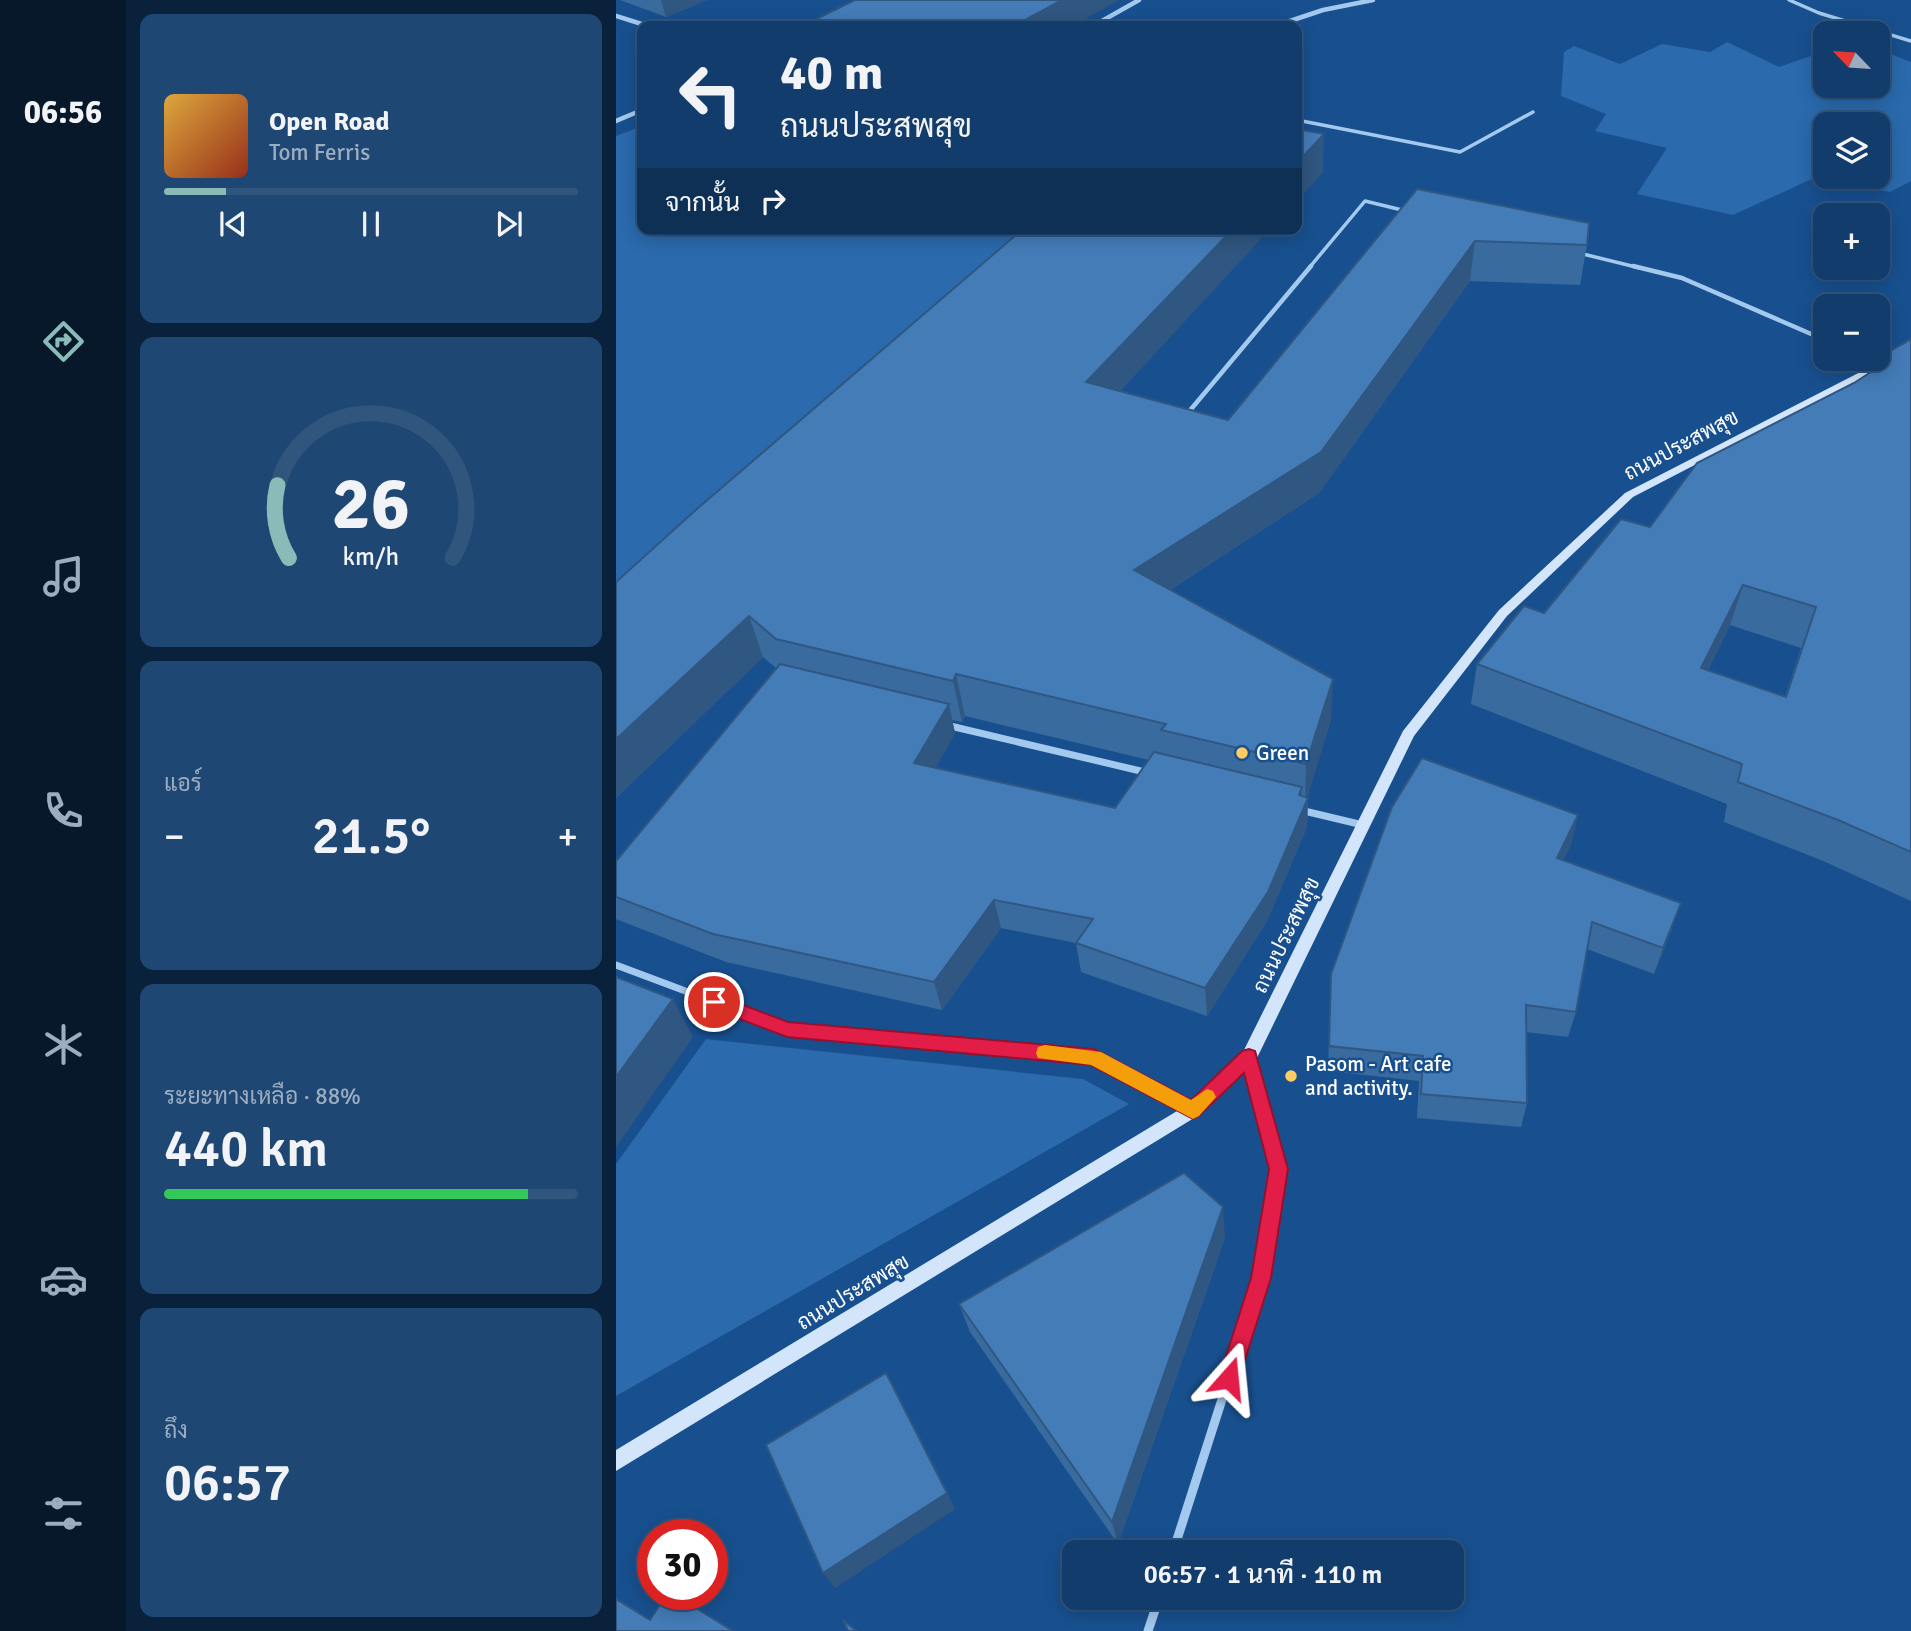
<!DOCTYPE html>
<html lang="th">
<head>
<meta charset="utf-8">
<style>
  body { margin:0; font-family:Signika,Sarabun,sans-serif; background:#1f4773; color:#f1f3f6; height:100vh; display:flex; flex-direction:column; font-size:26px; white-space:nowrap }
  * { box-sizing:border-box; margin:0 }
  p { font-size:23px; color:#9cadc1 }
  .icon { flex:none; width:38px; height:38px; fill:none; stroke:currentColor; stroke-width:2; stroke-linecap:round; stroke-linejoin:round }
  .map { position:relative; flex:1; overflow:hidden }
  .panel { display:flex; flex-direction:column; gap:14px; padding:14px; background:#0a213b; width:490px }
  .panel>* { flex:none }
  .top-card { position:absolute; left:21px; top:21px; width:665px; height:214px; border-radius:14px; box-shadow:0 4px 18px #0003,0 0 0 2px #31567e; background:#123c6b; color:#f1f3f6; overflow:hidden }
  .needle { width:46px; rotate:295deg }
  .tools { position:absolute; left:1197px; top:21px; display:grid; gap:14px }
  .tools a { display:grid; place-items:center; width:77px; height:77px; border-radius:14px; background:#123c6b; box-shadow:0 4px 18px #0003,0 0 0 2px #31567e; font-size:35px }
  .speed { position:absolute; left:21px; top:1519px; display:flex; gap:14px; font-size:35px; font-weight:700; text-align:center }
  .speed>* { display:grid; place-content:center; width:91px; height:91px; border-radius:50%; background:#123c6b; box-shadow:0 4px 18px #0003,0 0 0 2px #31567e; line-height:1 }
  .speed .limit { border:10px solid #d22; background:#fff; color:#111 }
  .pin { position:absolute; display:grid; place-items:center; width:60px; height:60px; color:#fff; margin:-30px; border:4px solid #fff; border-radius:50%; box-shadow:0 2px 7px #0007 }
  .me { position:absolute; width:77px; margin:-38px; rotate:18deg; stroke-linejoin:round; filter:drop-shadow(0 0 5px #0008) }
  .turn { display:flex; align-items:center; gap:24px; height:147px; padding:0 28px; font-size:32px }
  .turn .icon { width:91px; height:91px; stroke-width:2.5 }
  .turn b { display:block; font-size:49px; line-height:60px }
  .then { display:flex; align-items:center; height:66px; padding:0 28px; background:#0003; gap:14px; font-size:26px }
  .big { font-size:52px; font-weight:600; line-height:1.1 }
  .panel .widget { flex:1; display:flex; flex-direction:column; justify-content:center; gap:10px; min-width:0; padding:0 24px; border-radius:14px; background:#1f4773 }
  .panel .dial { align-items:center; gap:0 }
  .dial svg { height:182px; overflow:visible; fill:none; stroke:#31567e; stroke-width:7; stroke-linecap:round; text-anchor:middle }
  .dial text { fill:#f1f3f6; stroke:none }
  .song { display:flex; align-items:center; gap:21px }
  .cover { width:84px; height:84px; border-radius:10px; background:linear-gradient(135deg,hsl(40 70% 55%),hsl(10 70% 35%)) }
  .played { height:7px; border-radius:4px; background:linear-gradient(90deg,#8bbbb9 15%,#31567e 15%) }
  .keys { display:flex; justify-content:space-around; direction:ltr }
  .heat { display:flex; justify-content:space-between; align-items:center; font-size:38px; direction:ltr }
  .charge { height:10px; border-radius:5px; background:linear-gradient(90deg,#34c759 88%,#31567e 0) }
  .trip { position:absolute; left:446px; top:1540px; width:402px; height:70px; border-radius:14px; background:#123c6b; box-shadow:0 4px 18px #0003,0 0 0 2px #31567e; font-weight:600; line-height:70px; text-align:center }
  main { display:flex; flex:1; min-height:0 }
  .tab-bar { display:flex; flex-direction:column; width:126px; justify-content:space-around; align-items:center; background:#07182b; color:#9cadc1 }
  .tab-bar .icon { width:49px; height:49px }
  .tab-bar .selected { color:#8bbbb9 }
  .tab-bar b { font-size:32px; color:#f1f3f6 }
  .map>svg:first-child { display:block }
  .green { fill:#2a6aad; fill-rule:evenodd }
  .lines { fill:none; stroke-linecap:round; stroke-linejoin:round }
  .lane-far1 { stroke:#a4c9ef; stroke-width:3.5 }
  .lane { stroke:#a4c9ef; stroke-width:4.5 }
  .street-far2 { stroke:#a4c9ef; stroke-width:4.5 }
  .street-far1 { stroke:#a4c9ef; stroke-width:7 }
  .street { stroke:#a4c9ef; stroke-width:9 }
  .secondary { fill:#d2e5fa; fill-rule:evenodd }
  .wall { fill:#3a6b9e; fill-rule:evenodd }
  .shaded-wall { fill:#305781 }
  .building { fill:#447cb8; stroke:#305781; stroke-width:2; fill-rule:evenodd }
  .route { fill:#e11d48; stroke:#92132f; stroke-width:2 }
  .slow { fill:#f59e0b }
  .poi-dot { fill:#ffcc62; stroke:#18508f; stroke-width:2.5 }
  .labels { text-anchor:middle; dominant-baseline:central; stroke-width:5; stroke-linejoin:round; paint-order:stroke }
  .street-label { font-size:21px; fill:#fff; stroke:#18508f }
  .poi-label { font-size:21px; fill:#fff; stroke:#18508f; text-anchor:start }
</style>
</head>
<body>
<main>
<nav class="tab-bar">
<b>06:56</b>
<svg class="icon selected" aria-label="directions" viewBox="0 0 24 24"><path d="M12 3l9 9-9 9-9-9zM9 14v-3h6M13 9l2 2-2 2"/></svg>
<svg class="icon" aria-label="music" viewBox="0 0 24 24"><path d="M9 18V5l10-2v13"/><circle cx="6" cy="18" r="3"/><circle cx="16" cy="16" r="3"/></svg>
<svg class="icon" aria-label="phone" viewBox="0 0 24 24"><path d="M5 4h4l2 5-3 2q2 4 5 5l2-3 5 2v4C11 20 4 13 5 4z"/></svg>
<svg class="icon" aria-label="climate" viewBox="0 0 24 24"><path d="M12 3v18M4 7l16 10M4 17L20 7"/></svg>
<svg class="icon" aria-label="car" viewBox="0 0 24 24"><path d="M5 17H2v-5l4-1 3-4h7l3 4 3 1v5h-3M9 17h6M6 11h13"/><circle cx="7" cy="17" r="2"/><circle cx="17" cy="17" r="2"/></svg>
<svg class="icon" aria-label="filters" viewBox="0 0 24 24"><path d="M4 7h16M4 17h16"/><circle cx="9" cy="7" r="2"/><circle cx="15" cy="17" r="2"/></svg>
</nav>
<section class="panel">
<div class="widget">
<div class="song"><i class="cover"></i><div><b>Open Road</b><p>Tom Ferris</p></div></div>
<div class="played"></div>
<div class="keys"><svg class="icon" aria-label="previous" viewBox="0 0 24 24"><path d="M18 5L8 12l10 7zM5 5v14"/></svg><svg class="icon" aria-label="pause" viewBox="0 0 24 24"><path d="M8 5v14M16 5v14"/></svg><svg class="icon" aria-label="next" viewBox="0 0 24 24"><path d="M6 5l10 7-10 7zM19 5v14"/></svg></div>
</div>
<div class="widget dial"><svg viewBox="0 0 100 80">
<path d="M14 69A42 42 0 1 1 86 69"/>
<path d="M14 69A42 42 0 0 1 9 37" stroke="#8bbbb9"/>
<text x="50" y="56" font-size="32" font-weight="700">26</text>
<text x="50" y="72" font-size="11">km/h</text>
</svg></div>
<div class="widget"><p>แอร์</p>
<div class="heat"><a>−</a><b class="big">21.5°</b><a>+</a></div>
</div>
<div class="widget"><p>ระยะทางเหลือ · 88%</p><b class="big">440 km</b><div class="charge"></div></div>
<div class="widget"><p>ถึง</p><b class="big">06:57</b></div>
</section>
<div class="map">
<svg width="1295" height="1631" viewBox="0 0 1295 1631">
  <rect width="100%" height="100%" fill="#18508f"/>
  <!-- green -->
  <path class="green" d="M1111,42L1163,67L1209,51V86H1262V49L1295,62V181L1274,192L1198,178L1117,215L1021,194L1051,148L979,131L990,114L945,96L948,52L958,46L1004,64L1046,44L1094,52ZM1209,124H1262V177H1209Z
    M26,126V229H456L0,629V136Z
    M90,1039L467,1079L513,1104L0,1396V1164Z"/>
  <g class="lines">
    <!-- lane-far1 -->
    <path class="lane-far1" d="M1173,0L1203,13L1295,41
      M681,120L844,152L917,112
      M963,253L1024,268
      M693,268L749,201L790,211"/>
    <!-- lane -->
    <path class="lane" d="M1017,266L1066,278L1209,340
      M1251,359L1265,365
      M571,414L695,266"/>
    <!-- street-far2 -->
    <path class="street-far2" d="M0,16L32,26
      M477,26L523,0
      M659,26L707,10L757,0
      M0,121L26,110"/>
    <!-- street-far1 -->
    <path class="street-far1" d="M330,725L533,773
      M684,810L747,825
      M0,965L171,1029L479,1057"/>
    <!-- street -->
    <path class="street" d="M463,1056L478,1057L575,1109
      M557,1552L645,1278L662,1169L633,1057
      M532,1631L543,1598"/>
    <!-- secondary -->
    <path class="secondary" d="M1295,346V353L1017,497L891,616L798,736L639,1062L583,1115L0,1471V1450L571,1105L627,1052L787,731L883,610L1009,493Z"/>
  </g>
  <!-- wall -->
  <path class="wall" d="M4,0H91L50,17Z
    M801,189L971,245L964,285L854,281L703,493L554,590L715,720L691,797L692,798L691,827L651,921L591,1016L465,972L460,943L385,928L326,1010L110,962L0,919V861L160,668L147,657L0,798V582L504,391L612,420ZM349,716L533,760L499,808L319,768L339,733L336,720L346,722Z
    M1295,339V901L1205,860L1108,822L1111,804L855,704L861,664L928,613L1034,527L1238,383L1257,371L1261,359ZM1114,625L1185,648L1169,697L1092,670Z
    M956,842L947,860L1056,929L1038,974L971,949L960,1012L952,1037L910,1032L911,1103L905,1127L801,1118L803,1081L712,1071L715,974Z
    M609,1238L502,1544L354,1332L343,1304Z"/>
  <!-- shaded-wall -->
  <path class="shaded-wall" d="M45,0H91L50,17Z
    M446,0H503L457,26H398Z
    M708,134L707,172L681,201V163Z
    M617,229H654L475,423L470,382Z
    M859,241L854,281L703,493L521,611L518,570Z
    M1127,585L1114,625L1073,708L1085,668Z
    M133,616L147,657L0,798V739Z
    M340,674L349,716L346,722L337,681Z
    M717,679L715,720L689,805L690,764Z
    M333,704L339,733L305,793L298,763Z
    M686,787L685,815L692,798L691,827L651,921L591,1016L589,988L683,795Z
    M962,815L956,842L934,885L941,858Z
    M378,900L385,928L326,1010L318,982Z
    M1065,903L1056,929L1038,974L1047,948Z
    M57,999L77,1037L0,1147V1077Z
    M607,1207L609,1238L502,1544L496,1522Z
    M331,1493L339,1509L219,1588L207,1573Z"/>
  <!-- building -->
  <path class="building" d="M239,0H446L398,26H186Z
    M681,129L708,134L681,163Z
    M801,189L973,223L971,245L859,241L705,452L518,570L717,679L690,764L545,730L550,724L340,674L337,681L160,639L133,616L0,739V582L82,508L407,229H617L470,382L612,420Z
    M1295,339V852L1222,820L1122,782L1126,764L861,664L908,606L928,613L1005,519L1034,527L1081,463L1238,383L1261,368L1262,358ZM1127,585L1200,607L1170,697L1085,668Z
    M164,664L333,704L298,763L499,808L538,752L686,787L683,795L692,798L652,892L589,988L460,943L477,919L378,900L318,982L97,934L0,897V861Z
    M806,758L962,815L941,858L1065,903L1047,948L976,922L960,1012L910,1005L911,1103L805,1094L807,1056L713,1046L715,974L776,807Z
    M0,977L57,999L0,1077Z
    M568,1173L607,1207L496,1522L343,1304Z
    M270,1373L331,1493L207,1573L150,1445Z
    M51,1594H57L117,1631H0V1599L34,1620Z
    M228,1621L241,1631H232Z"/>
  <!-- route -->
  <path class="route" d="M98,994L172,1022L478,1049L575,1100L626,1051L633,1049L639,1051L672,1169L655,1278L621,1385L613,1388L606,1385L603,1378L635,1278L653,1169L628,1073L583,1116L577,1119L475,1065L171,1037L92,1007L89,1002L92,996Z"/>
  <!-- slow -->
  <path class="slow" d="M429,1045L485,1052L575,1100L591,1089L597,1091L600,1097L583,1116L577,1119L475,1065L422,1058L420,1053L422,1047Z"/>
  <!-- markers -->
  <g class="poi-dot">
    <circle cx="626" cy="753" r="7"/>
    <circle cx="675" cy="1076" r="7"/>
  </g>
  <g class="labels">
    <!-- street labels -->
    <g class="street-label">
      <text transform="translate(1065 445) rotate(-28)">ถนนประสพสุข</text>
      <text transform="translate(670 935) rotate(-64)">ถนนประสพสุข</text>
      <text transform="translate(237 1292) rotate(-31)">ถนนประสพสุข</text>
    </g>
    <!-- poi labels -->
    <g class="poi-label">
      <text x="640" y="753">Green</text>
      <text x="689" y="1064">Pasom - Art cafe<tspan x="689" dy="24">and activity.</tspan></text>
    </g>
  </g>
</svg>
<div class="tools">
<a><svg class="needle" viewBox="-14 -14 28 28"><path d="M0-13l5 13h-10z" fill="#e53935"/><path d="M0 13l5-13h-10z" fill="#9cadc1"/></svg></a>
<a><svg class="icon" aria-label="layers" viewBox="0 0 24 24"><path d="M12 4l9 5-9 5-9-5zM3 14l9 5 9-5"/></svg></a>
<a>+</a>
<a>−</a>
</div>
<div class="speed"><div class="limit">30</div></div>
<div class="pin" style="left:98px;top:1002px;background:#d93025"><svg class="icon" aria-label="arrive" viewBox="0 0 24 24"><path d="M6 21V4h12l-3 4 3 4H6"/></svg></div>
<svg class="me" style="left:613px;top:1378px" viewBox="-20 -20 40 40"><path d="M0-17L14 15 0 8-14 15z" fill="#e11d48" stroke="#fff" stroke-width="4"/></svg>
<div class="trip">06:57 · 1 นาที · 110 m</div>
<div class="top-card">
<div class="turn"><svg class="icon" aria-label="left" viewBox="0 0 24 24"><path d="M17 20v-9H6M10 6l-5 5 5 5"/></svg><div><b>40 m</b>ถนนประสพสุข</div></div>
<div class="then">จากนั้น<svg class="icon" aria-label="right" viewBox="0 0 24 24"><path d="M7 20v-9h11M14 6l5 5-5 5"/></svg></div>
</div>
</div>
</main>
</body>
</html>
